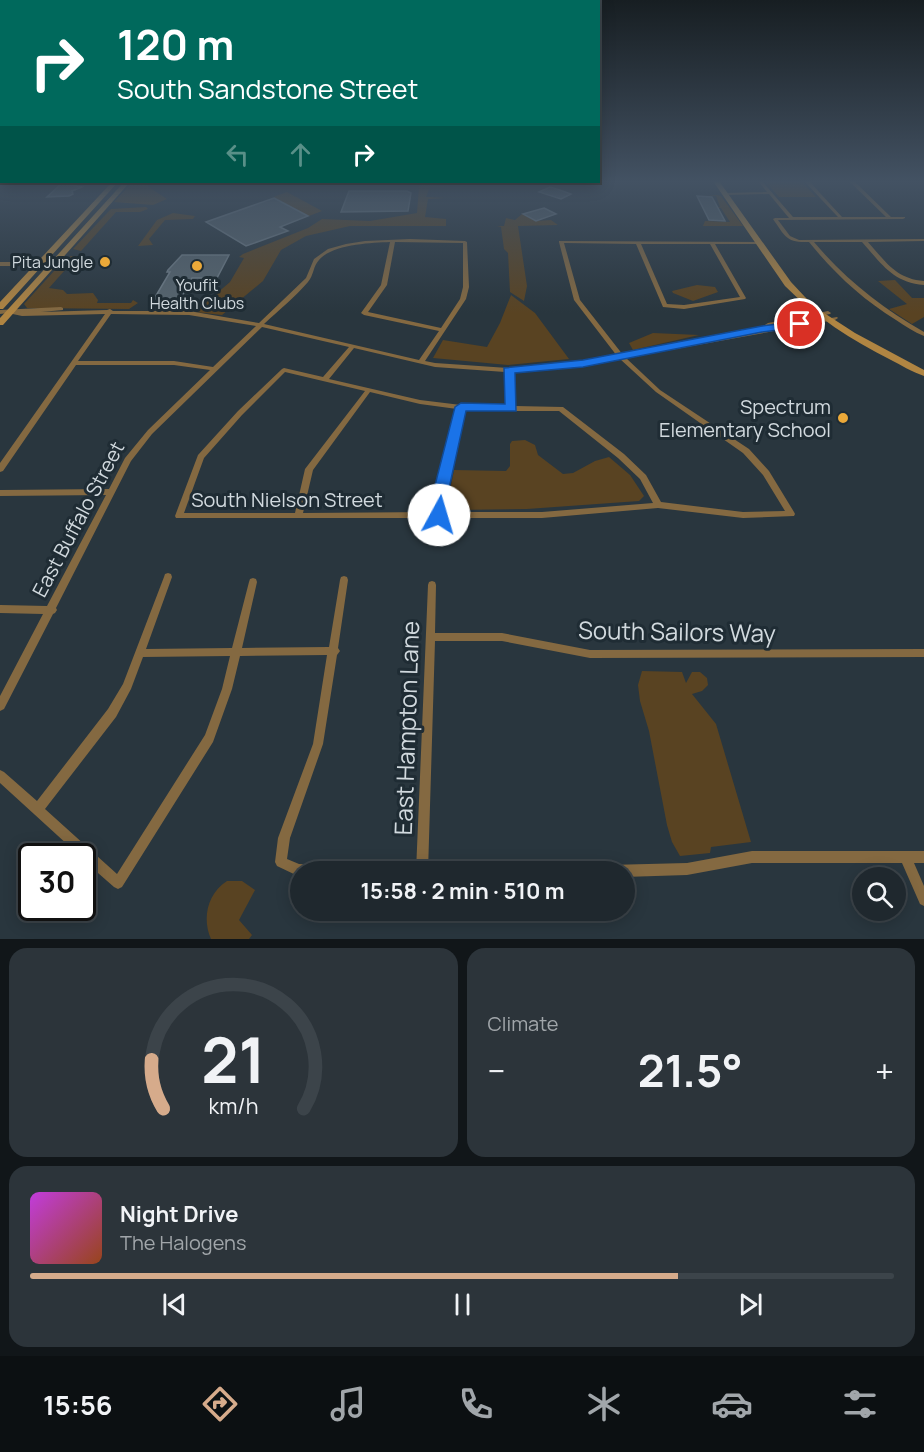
<!DOCTYPE html>
<html lang="en">
<head>
<meta charset="utf-8">
<style>
  body { margin:0; font-family:Manrope,sans-serif; background:#2c343a; color:#f1f3f6; height:100vh; display:flex; flex-direction:column; font-size:22px; white-space:nowrap }
  * { box-sizing:border-box; margin:0 }
  p { font-size:20px; color:#a1a6aa }
  .icon { flex:none; width:33px; height:33px; fill:none; stroke:currentColor; stroke-width:2; stroke-linecap:round; stroke-linejoin:round }
  .map { position:relative; height:939px; overflow:hidden }
  .drawer { display:flex; flex-direction:column; gap:9px; padding:9px; background:#111619; flex:1 }
  .drawer>* { flex:none }
  .top-card { position:absolute; left:0px; top:0px; width:600px; height:183px; box-shadow:0 3px 15px #0003,0 0 0 2px #3c444a; background:#00695c; color:#fff; overflow:hidden }
  .fabs { position:absolute; left:852px; top:867px; display:grid; gap:12px }
  .fabs a { display:grid; place-items:center; width:54px; height:54px; border-radius:50%; background:#1f282e; box-shadow:0 3px 15px #0003,0 0 0 2px #3c444a; font-size:30px }
  .speed { position:absolute; left:18px; top:843px; display:flex; gap:12px; font-size:30px; font-weight:700; text-align:center }
  .speed>* { display:grid; place-content:center; width:78px; height:78px; border-radius:50%; background:#1f282e; box-shadow:0 3px 15px #0003,0 0 0 2px #3c444a; line-height:1 }
  .speed .limit { border:3px solid #111; border-radius:9px; background:#fff; color:#111 }
  .pin { position:absolute; display:grid; place-items:center; width:51px; height:51px; color:#fff; margin:-26px; border:3px solid #fff; border-radius:50%; box-shadow:0 2px 6px #0007 }
  .me { position:absolute; width:66px; margin:-33px; rotate:6deg; stroke-linejoin:round; filter:drop-shadow(0 0 4px #0008) }
  .turn { display:flex; align-items:center; gap:21px; height:126px; padding:0 18px; font-size:27px }
  .turn .icon { width:78px; height:78px; stroke-width:2.5 }
  .turn b { display:block; font-size:42px; line-height:51px }
  .lanes { display:flex; align-items:center; height:57px; padding:0 18px; background:#0003; justify-content:center; gap:30px; direction:ltr }
  .lanes .off { opacity:.35 }
  .big { font-size:45px; font-weight:700; line-height:1.1 }
  .drawer .card { flex:1; display:flex; flex-direction:column; justify-content:center; gap:9px; min-width:0; padding:0 21px; border-radius:18px; background:#2c343a }
  .drawer .dial { align-items:center; gap:0 }
  .dial svg { height:156px; overflow:visible; fill:none; stroke:#3c444a; stroke-width:7; stroke-linecap:round; text-anchor:middle }
  .dial text { fill:#f1f3f6; stroke:none }
  .song { display:flex; align-items:center; gap:18px }
  .cover { width:72px; height:72px; border-radius:9px; background:linear-gradient(135deg,hsl(290 70% 55%),hsl(20 70% 35%)) }
  .played { height:6px; border-radius:3px; background:linear-gradient(90deg,#d6ab8b 75%,#3c444a 75%) }
  .keys { display:flex; justify-content:space-around; direction:ltr }
  .heat { display:flex; justify-content:space-between; align-items:center; font-size:33px; direction:ltr }
  .drawer .tiles { flex:1; display:grid; gap:9px; grid-template-columns:1fr 1fr }
  .card:last-child { grid-column:span 2 }
  .trip { position:absolute; left:290px; top:861px; width:345px; height:60px; border-radius:30px; background:#1f282e; box-shadow:0 3px 15px #0003,0 0 0 2px #3c444a; font-weight:700; line-height:60px; text-align:center }
  .tabs { display:flex; height:96px; justify-content:space-around; align-items:center; background:#0c1012; color:#a1a6aa }
  .tabs .icon { width:42px; height:42px }
  .tabs .active { color:#d6ab8b }
  .tabs b { font-size:27px; color:#f1f3f6 }
  .map>svg:first-child { display:block }
  .green { fill:#594322 }
  .building { fill:#57656e; stroke:#6f7d87; stroke-width:1.5 }
  .lines { fill:none; stroke-linecap:round; stroke-linejoin:round }
  .street { fill:#846941; fill-rule:evenodd }
  .secondary { fill:#b08542; fill-rule:evenodd }
  .route { fill:#1a73e8; stroke:#114b97; stroke-width:1.5 }
  .poi-dot { fill:#eba939; stroke:#1f2c34; stroke-width:2 }
  .labels { text-anchor:middle; dominant-baseline:central; stroke-width:6; stroke-linejoin:round; paint-order:stroke }
  .far-poi-label { font-size:16px; fill:#d1d9de; stroke:#1f2c34; text-anchor:end }
  .poi-label { font-size:20px; fill:#d1d9de; stroke:#1f2c34; text-anchor:end }
  .street-label { font-size:20px; fill:#d1d9de; stroke:#1f2c34 }
  .near-street-label { font-size:24px; fill:#d1d9de; stroke:#1f2c34 }
</style>
</head>
<body>
<div class="map">
<svg width="924" height="939" viewBox="0 0 924 939">
  <rect width="100%" height="100%" fill="#29363e"/>
  <!-- green -->
  <path class="green" d="M766,182H802L816,197H779Z
    M135,183H149L147,186L167,199L153,205L114,202L130,185Z
    M422,185L450,187H430L426,197L445,198L428,199L425,217L446,219V226H350L306,236L281,250L263,281L222,315L195,312L230,282L244,258L239,257L243,254L308,228L322,219L370,221L417,213L419,187Z
    M287,192L322,211L309,216L273,197Z
    M717,195L721,196L743,226H703L705,221L730,222L721,208L704,207H720L716,196H707Z
    M146,207L148,209L140,212H116L81,251L73,249L111,209Z
    M173,213L195,216L193,219L165,220L149,239L153,245L138,246L157,220Z
    M522,214L535,221L551,220L558,225L518,226L527,286L524,301L510,292L508,253L504,249L501,227L497,226H504L506,218L515,220Z
    M71,256H81L70,267L74,268L72,270H65L49,288L63,290L67,294L93,293L98,300L97,303H131L133,300L138,303L129,309L27,308L24,304L65,259Z
    M895,280L912,298H924V317L912,324L889,309L907,304L878,281Z
    M697,285L715,287L718,292L693,301L673,293L672,291Z
    M511,295L535,313L569,359L508,365L433,358L443,340L487,347L500,323Z
    M653,333L699,335L633,350L629,343Z
    M525,440L535,445L538,455L563,474L573,473L595,461L609,457L630,475L644,496L639,501L527,509L453,510L447,506L454,470L506,471L510,466V444L512,441Z
    M642,671L682,672L686,683L692,672H700L707,678L708,685L702,691L692,694L716,724L751,842L711,847L710,853L680,856L672,842L667,825L649,731L640,701L638,685Z
    M227,881H242L255,890L239,920L252,935L249,939H211C202,919 207,894 227,881Z"/>
  <!-- building -->
  <path class="building" d="M62,183L82,187L72,191L73,194L69,196L47,197Z
    M550,187L560,190L571,194L561,199L539,192Z
    M349,191H407L411,193L408,211L341,212Z
    M697,196L712,197L725,221L709,220Z
    M274,198L308,216L280,227L288,231L246,246L206,222Z
    M544,208L556,214L536,221L523,214Z
    M182,255H229L217,278H192L181,298L154,299L170,272H167L168,270Z"/>
  <g class="lines">
    <!-- street -->
    <path class="street" d="M758,181H762L793,217H838L804,181H809L842,217H886L849,181H854L891,217H905V218L903,219L778,220L790,236L799,240L924,239V241L868,242C885,261 896,279 924,281V285C892,282 882,264 862,242H814C845,279 882,308 924,332V336C914,332 905,326 896,320C862,299 834,273 809,242C786,243 785,236 773,219L775,218H789L769,194L725,195L723,194L725,193L767,192Z
      M410,239L465,241L467,242L469,287L466,299L425,361L435,363L508,368L583,362L617,356L574,300L559,242V241L762,242V244H715L746,298L745,299L684,309L663,307L636,244L564,243L580,300L623,355L762,330L760,328L768,323L828,311L831,313L830,314L772,325L766,329L837,317L838,318L835,320L626,358L660,390L749,449L769,471L794,512L795,514L794,516L743,518L658,508L542,518H176L175,516L198,455L238,411L282,369L284,368L323,377L349,347L262,327L152,434L131,461L56,608L57,610L55,613L53,614L4,709L0,711V696L43,614L0,613V605L47,606L106,495L0,496V490L109,489L125,458L148,430L210,370L174,365H76L3,471L0,472V463L105,314L22,316L8,313L0,314V310L61,307L63,308V310L41,312L107,310L110,309L113,311H189L259,323L306,278L314,259L328,249L346,244L365,241ZM390,242L381,285L361,313L364,315L439,331L419,360L264,324C279,310 295,297 308,282C314,275 313,266 319,260C333,244 370,243 390,242ZM395,242L463,243V287L460,299L441,328L368,312L387,285ZM641,244H710L740,297L684,305L667,304ZM111,314L189,315L256,326L213,367L174,361H78ZM354,348L435,367L505,372L508,406L461,405L420,400L329,379ZM620,359L656,392L743,453L763,475L785,511L743,512L661,502L646,475L624,454L563,407L515,406L511,372L583,366ZM285,372L365,391L305,469L295,513H184L204,458L242,415ZM370,392L420,404L457,409L437,493L435,512L303,513L313,470ZM464,409L512,411H559L618,458L640,479L653,503L542,512H443L445,493Z
      M0,262H39L42,264L39,266H0Z
      M168,573L171,574L172,577L146,649L232,648L249,582L250,579L253,578L256,579L257,582L242,648L329,647L340,580L341,577L344,576L347,577L348,580L338,648L340,651L337,655L323,744L290,838L287,859L299,864L341,866L345,868L347,872H300V876H298L277,866L275,862L278,838L313,744L327,655L240,656L232,689L213,742L122,887L118,889L114,887L82,859V856H80L0,783V770L4,772L37,801L108,709L123,684L164,577L165,574ZM230,656L222,689L205,735L117,874L45,809L116,717L131,689L143,657Z
      M432,581L435,582L436,585L435,633H502L590,650L924,649V657L590,658L502,641H435L428,872H416L428,585L429,582Z
      M752,851H924V863H914L924,886V906L920,904L902,863H752L687,875L624,877V872H564L566,868L570,866L687,863Z"/>
    <!-- secondary -->
    <path class="secondary" d="M713,181H719L791,282L805,297L821,311L855,333L924,370V376C912,372 901,365 891,360C851,340 816,317 785,286Z
      M112,182H118L3,309H0V302Z
      M124,182H130L3,325H0V318Z"/>
  </g>
  <!-- sky -->
  <linearGradient id="sky" x2="0" y2="1"><stop stop-color="#171e22"/><stop offset="0.58" stop-color="#435263"/><stop offset="1" stop-color="#435263" stop-opacity="0"/></linearGradient>
  <rect width="924" height="313" fill="url(#sky)"/>
  <!-- route -->
  <path class="route" d="M800,321L805,324L804,327L762,332L583,367L515,373L516,411H466L448,493L446,515L439,520L432,515L433,493L455,407L461,403L505,404L504,368L583,360L762,326Z"/>
  <!-- markers -->
  <g class="poi-dot">
    <circle cx="105" cy="262" r="6"/>
    <circle cx="197" cy="266" r="6"/>
    <circle cx="843" cy="418" r="6"/>
  </g>
  <g class="labels">
    <!-- far-poi labels -->
    <g class="far-poi-label">
      <text x="93" y="262">Pita Jungle</text>
      <text x="197" y="285" text-anchor="middle">Youfit<tspan x="197" dy="18">Health Clubs</tspan></text>
    </g>
    <!-- poi labels -->
    <g class="poi-label">
      <text x="831" y="406">Spectrum<tspan x="831" dy="23">Elementary School</tspan></text>
    </g>
    <!-- street labels -->
    <g class="street-label">
      <text x="287" y="499">South Nielson Street</text>
      <text transform="translate(78 519) rotate(-62)">East Buffalo Street</text>
    </g>
    <!-- near-street labels -->
    <g class="near-street-label">
      <text transform="translate(677 631) rotate(1)">South Sailors Way</text>
      <text transform="translate(406 728) rotate(-88)">East Hampton Lane</text>
    </g>
  </g>
</svg>
<div class="fabs">
<a><svg class="icon" aria-label="search" viewBox="0 0 24 24"><circle cx="10" cy="10" r="6"/><path d="M15 15l6 6"/></svg></a>
</div>
<div class="speed"><div class="limit">30</div></div>
<div class="pin" style="left:800px;top:324px;background:#d93025"><svg class="icon" aria-label="arrive" viewBox="0 0 24 24"><path d="M6 21V4h12l-3 4 3 4H6"/></svg></div>
<svg class="me" style="left:439px;top:515px" viewBox="-20 -20 40 40"><circle r="19" fill="#fff"/><path d="M0-13L10 11 0 6-10 11z" fill="#1a73e8"/></svg>
<div class="trip">15:58 · 2 min · 510 m</div>
<div class="top-card">
<div class="turn"><svg class="icon" aria-label="right" viewBox="0 0 24 24"><path d="M7 20v-9h11M14 6l5 5-5 5"/></svg><div><b>120 m</b>South Sandstone Street</div></div>
<div class="lanes"><svg class="icon off" aria-label="left" viewBox="0 0 24 24"><path d="M17 20v-9H6M10 6l-5 5 5 5"/></svg><svg class="icon off" aria-label="ahead" viewBox="0 0 24 24"><path d="M12 20V5M6 11l6-6 6 6"/></svg><svg class="icon" aria-label="right" viewBox="0 0 24 24"><path d="M7 20v-9h11M14 6l5 5-5 5"/></svg></div>
</div>
</div>
<section class="drawer">
<div class="tiles">
<div class="card dial"><svg viewBox="0 0 100 80">
<path d="M14 69A42 42 0 1 1 86 69"/>
<path d="M14 69A42 42 0 0 1 8 44" stroke="#d6ab8b"/>
<text x="50" y="56" font-size="32" font-weight="700">21</text>
<text x="50" y="72" font-size="11">km/h</text>
</svg></div>
<div class="card"><p>Climate</p>
<div class="heat"><a>−</a><b class="big">21.5°</b><a>+</a></div>
</div>
<div class="card">
<div class="song"><i class="cover"></i><div><b>Night Drive</b><p>The Halogens</p></div></div>
<div class="played"></div>
<div class="keys"><svg class="icon" aria-label="previous" viewBox="0 0 24 24"><path d="M18 5L8 12l10 7zM5 5v14"/></svg><svg class="icon" aria-label="pause" viewBox="0 0 24 24"><path d="M8 5v14M16 5v14"/></svg><svg class="icon" aria-label="next" viewBox="0 0 24 24"><path d="M6 5l10 7-10 7zM19 5v14"/></svg></div>
</div>
</div>
</section>
<nav class="tabs">
<b>15:56</b>
<svg class="icon active" aria-label="directions" viewBox="0 0 24 24"><path d="M12 3l9 9-9 9-9-9zM9 14v-3h6M13 9l2 2-2 2"/></svg>
<svg class="icon" aria-label="music" viewBox="0 0 24 24"><path d="M9 18V5l10-2v13"/><circle cx="6" cy="18" r="3"/><circle cx="16" cy="16" r="3"/></svg>
<svg class="icon" aria-label="phone" viewBox="0 0 24 24"><path d="M5 4h4l2 5-3 2q2 4 5 5l2-3 5 2v4C11 20 4 13 5 4z"/></svg>
<svg class="icon" aria-label="climate" viewBox="0 0 24 24"><path d="M12 3v18M4 7l16 10M4 17L20 7"/></svg>
<svg class="icon" aria-label="car" viewBox="0 0 24 24"><path d="M5 17H2v-5l4-1 3-4h7l3 4 3 1v5h-3M9 17h6M6 11h13"/><circle cx="7" cy="17" r="2"/><circle cx="17" cy="17" r="2"/></svg>
<svg class="icon" aria-label="filters" viewBox="0 0 24 24"><path d="M4 7h16M4 17h16"/><circle cx="9" cy="7" r="2"/><circle cx="15" cy="17" r="2"/></svg>
</nav>
</body>
</html>
